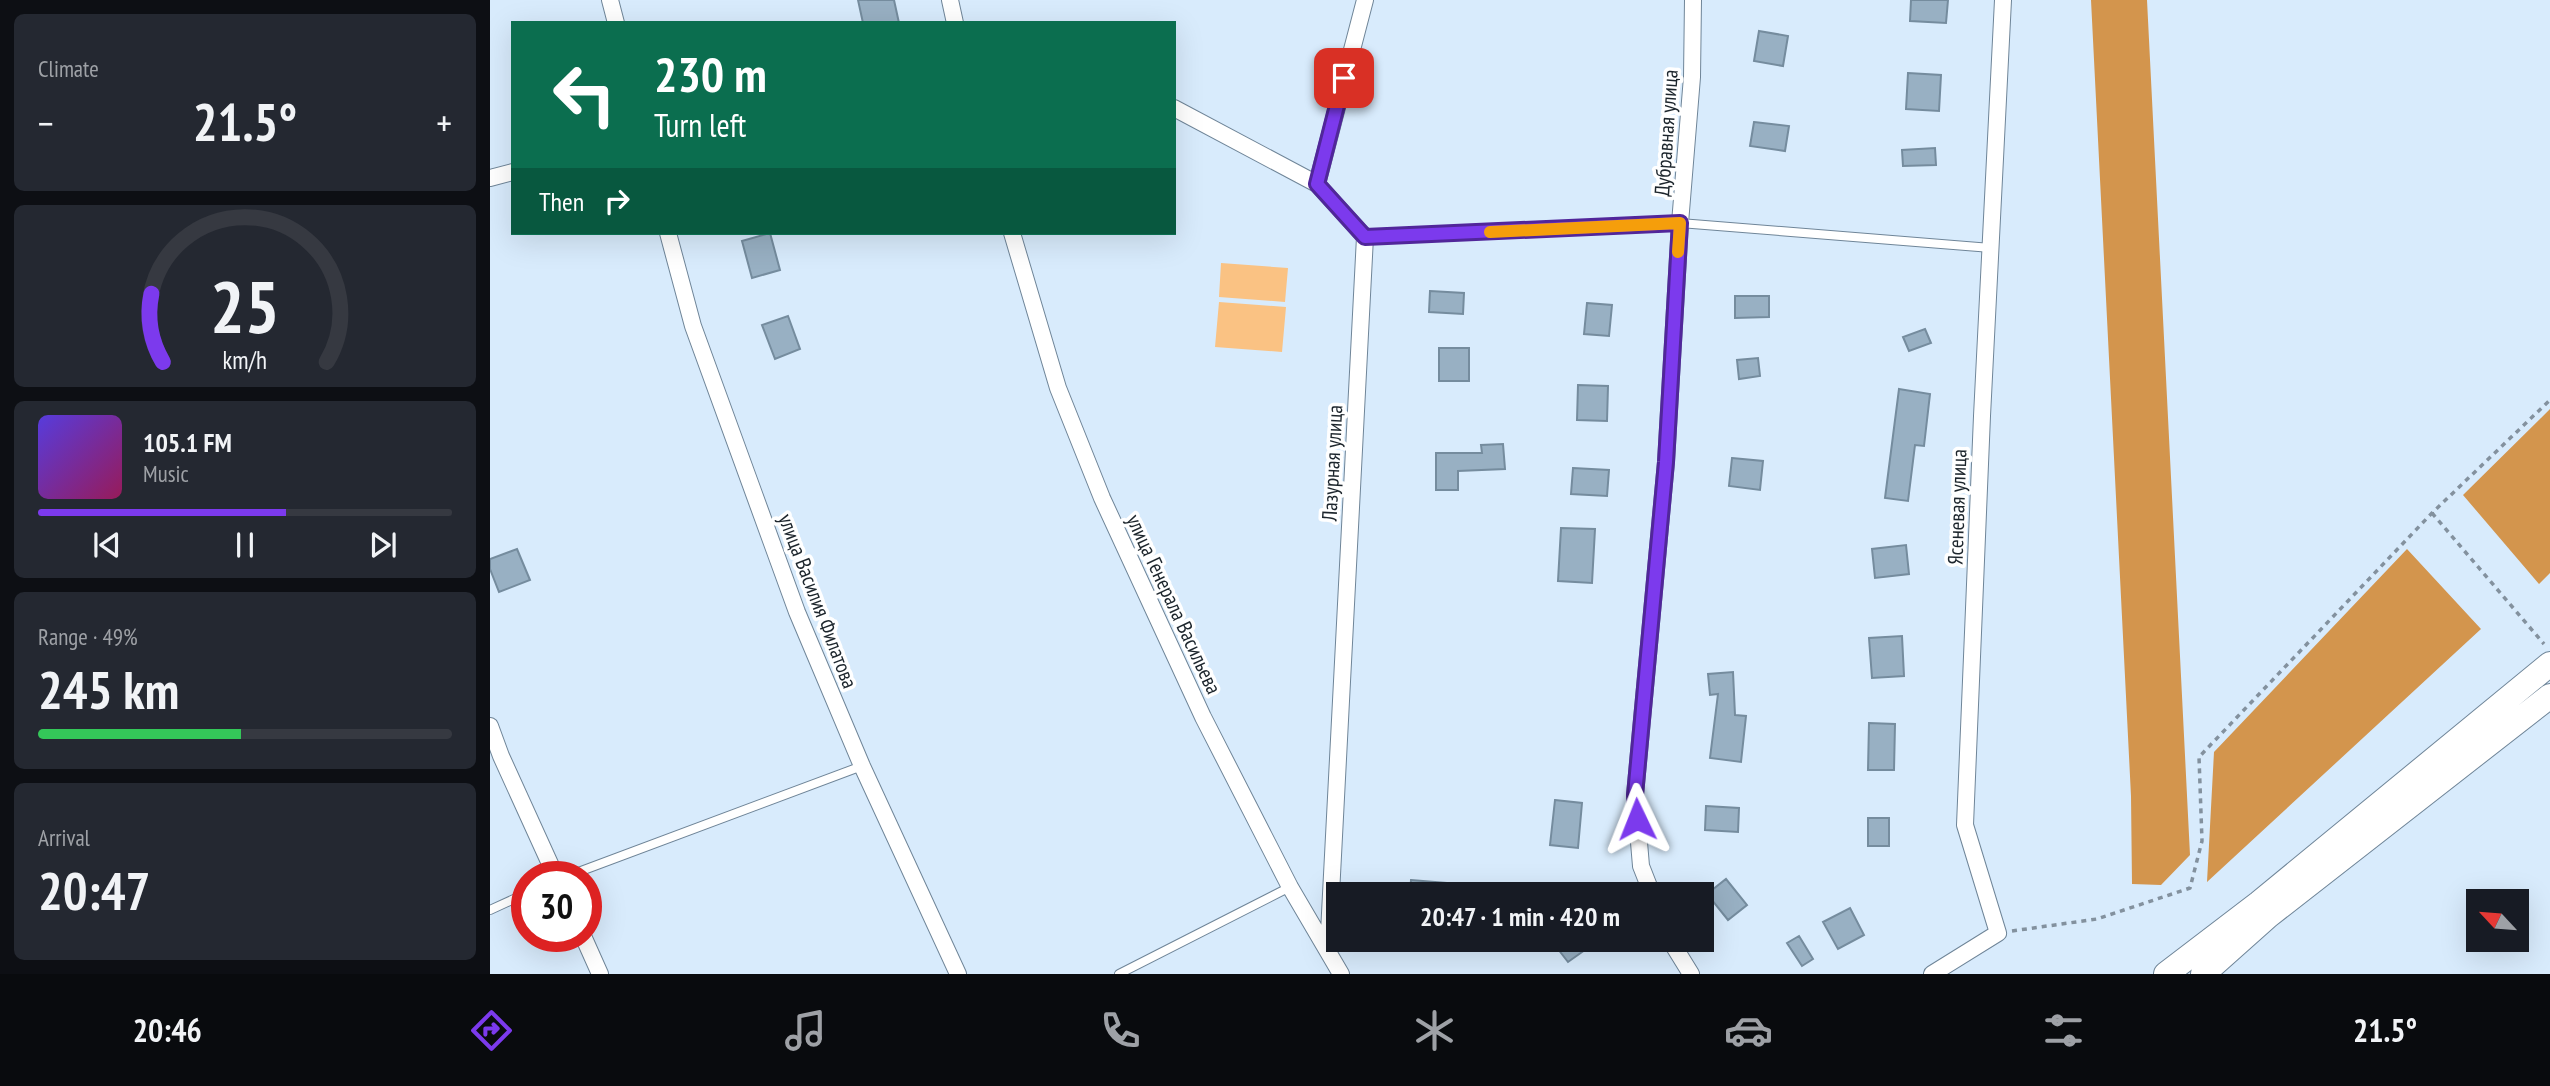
<!DOCTYPE html>
<html lang="en">
<head>
<meta charset="utf-8">
<style>
  body { margin:0; font-family:"PT Sans Narrow",sans-serif; background:#242831; color:#f1f3f6; height:100vh; display:flex; flex-direction:column; font-size:26px; white-space:nowrap }
  * { box-sizing:border-box; margin:0 }
  p { font-size:23px; color:#9ea1a6 }
  .icon { flex:none; width:38px; height:38px; fill:none; stroke:currentColor; stroke-width:2; stroke-linecap:round; stroke-linejoin:round }
  .map { position:relative; flex:1; overflow:hidden }
  .sheet { display:flex; flex-direction:column; gap:14px; padding:14px; background:#0d0f14; width:490px }
  .sheet>* { flex:none }
  .hud { position:absolute; left:21px; top:21px; width:665px; height:214px; border-radius:0px; box-shadow:0 7px 28px #0002; background:#0b6e4f; color:#fff; overflow:hidden }
  .needle { width:46px; rotate:296deg }
  .tools { position:absolute; left:1976px; top:889px; display:grid; gap:14px }
  .tools a { display:grid; place-items:center; width:63px; height:63px; border-radius:0px; background:#171b24; box-shadow:0 7px 28px #0002; font-size:35px }
  .speed { position:absolute; left:21px; top:861px; display:flex; gap:14px; font-size:35px; font-weight:700; text-align:center }
  .speed>* { display:grid; place-content:center; width:91px; height:91px; border-radius:50%; background:#171b24; box-shadow:0 7px 28px #0002; line-height:1 }
  .speed .limit { border:10px solid #d22; background:#fff; color:#111 }
  .pin { position:absolute; display:grid; place-items:center; width:60px; height:60px; color:#fff; margin:-30px; border-radius:14px; box-shadow:0 4px 10px #0006 }
  .me { position:absolute; width:77px; margin:-38px; rotate:358deg; stroke-linejoin:round; filter:drop-shadow(0 0 5px #0008) }
  .turn { display:flex; align-items:center; gap:24px; height:147px; padding:0 28px; font-size:32px }
  .turn .icon { width:91px; height:91px; stroke-width:2.5 }
  .turn b { display:block; font-size:49px; line-height:60px }
  .then { display:flex; align-items:center; height:66px; padding:0 28px; background:#0003; gap:14px; font-size:26px }
  .big { font-size:52px; font-weight:800; line-height:1.1 }
  .sheet .widget { flex:1; display:flex; flex-direction:column; justify-content:center; gap:10px; min-width:0; padding:0 24px; border-radius:10px; background:#242831 }
  .sheet .dial { align-items:center; gap:0 }
  .dial svg { height:182px; overflow:visible; fill:none; stroke:#363941; stroke-width:7; stroke-linecap:round; text-anchor:middle }
  .dial text { fill:#f1f3f6; stroke:none }
  .song { display:flex; align-items:center; gap:21px }
  .cover { width:84px; height:84px; border-radius:10px; background:linear-gradient(135deg,hsl(250 70% 55%),hsl(330 70% 35%)) }
  .played { height:7px; border-radius:4px; background:linear-gradient(90deg,#7c3aed 60%,#363941 60%) }
  .keys { display:flex; justify-content:space-around; direction:ltr }
  .heat { display:flex; justify-content:space-between; align-items:center; font-size:38px; direction:ltr }
  .charge { height:10px; border-radius:5px; background:linear-gradient(90deg,#34c759 49%,#363941 0) }
  .trip { position:absolute; left:836px; top:882px; width:388px; height:70px; border-radius:0px; background:#171b24; box-shadow:0 7px 28px #0002; font-weight:800; line-height:70px; text-align:center }
  .tabs { display:flex; height:112px; justify-content:space-around; align-items:center; background:#090b0e; color:#9ea1a6 }
  .tabs .icon { width:49px; height:49px }
  .tabs .selected { color:#7c3aed }
  .tabs b { font-size:32px; color:#f1f3f6 }
  main { display:flex; flex:1; min-height:0 }
  .map>svg:first-child { display:block }
  .green { fill:#fac283 }
  .forest { fill:#d3954d }
  .building { fill:#98b0c3; stroke:#758c9e; stroke-width:2 }
  .lines { fill:none; stroke-linecap:round; stroke-linejoin:round }
  .service-casing { stroke:#6f8598; stroke-width:10 }
  .minor-casing { stroke:#6f8598; stroke-width:18 }
  .primary-casing { stroke:#6f8598; stroke-width:26 }
  .path { stroke:#83919e; stroke-width:3.5; stroke-dasharray:5 5; stroke-linecap:butt }
  .service { stroke:#fff; stroke-width:8 }
  .minor { stroke:#fff; stroke-width:16 }
  .primary { stroke:#fff; stroke-width:24 }
  .route-casing { stroke:#51269a; stroke-width:18 }
  .route { stroke:#7c3aed; stroke-width:12 }
  .slow { stroke:#f59e0b; stroke-width:12 }
  .labels { text-anchor:middle; dominant-baseline:central; stroke-width:7; stroke-linejoin:round; paint-order:stroke }
  .street-label { font-size:21px; fill:#1c252c; stroke:#fff }
</style>
</head>
<body>
<main>
<section class="sheet">
<div class="widget"><p>Climate</p>
<div class="heat"><a>−</a><b class="big">21.5°</b><a>+</a></div>
</div>
<div class="widget dial"><svg viewBox="0 0 100 80">
<path d="M14 69A42 42 0 1 1 86 69"/>
<path d="M14 69A42 42 0 0 1 9 39" stroke="#7c3aed"/>
<text x="50" y="56" font-size="32" font-weight="700">25</text>
<text x="50" y="72" font-size="11">km/h</text>
</svg></div>
<div class="widget">
<div class="song"><i class="cover"></i><div><b>105.1 FM</b><p>Music</p></div></div>
<div class="played"></div>
<div class="keys"><svg class="icon" aria-label="previous" viewBox="0 0 24 24"><path d="M18 5L8 12l10 7zM5 5v14"/></svg><svg class="icon" aria-label="pause" viewBox="0 0 24 24"><path d="M8 5v14M16 5v14"/></svg><svg class="icon" aria-label="next" viewBox="0 0 24 24"><path d="M6 5l10 7-10 7zM19 5v14"/></svg></div>
</div>
<div class="widget"><p>Range · 49%</p><b class="big">245 km</b><div class="charge"></div></div>
<div class="widget"><p>Arrival</p><b class="big">20:47</b></div>
</section>
<div class="map">
<svg width="2060" height="974" viewBox="0 0 2060 974">
  <rect width="100%" height="100%" fill="#d8ebfc"/>
  <!-- green -->
  <path class="green" d="M731,263L798,268L795,302L729,297Z
    M729,302L796,307L792,352L725,347Z"/>
  <!-- forest -->
  <path class="forest" d="M1601,0H1657L1700,855L1671,885L1642,884L1641,796Z
    M2060,409V573L2049,584L1973,495Z
    M1917,549L1991,629L1717,882L1724,752Z"/>
  <!-- building -->
  <path class="building" d="M368,0H404L409,23H373Z
    M1421,0H1458L1456,23L1420,21Z
    M1269,31L1298,36L1293,66L1264,61Z
    M1418,73L1451,75L1449,111L1416,109Z
    M1264,122L1299,126L1295,151L1260,146Z
    M1445,148L1446,165L1413,166L1412,150Z
    M280,233L290,270L262,278L252,241Z
    M940,291L974,293L973,314L939,312Z
    M1245,296H1279V317L1245,318Z
    M1097,303L1122,305L1119,336L1094,334Z
    M298,316L310,349L285,359L272,325Z
    M1435,329L1441,343L1419,351L1413,337Z
    M949,348H979V381H949Z
    M1268,358L1270,376L1249,379L1247,360Z
    M1088,385L1118,386L1117,421L1087,420Z
    M1409,389L1440,394L1434,446L1425,445L1418,501L1395,498Z
    M1013,444L1015,469L968,471V490H946V453H992L991,445Z
    M1242,458L1273,461L1270,490L1239,486Z
    M1083,468L1119,470L1117,496L1081,494Z
    M1071,528L1105,529L1102,583L1068,581Z
    M1416,545L1419,574L1385,578L1382,549Z
    M27,549L40,580L9,592L0,569V559Z
    M1412,636L1414,676L1382,678L1379,638Z
    M1243,672L1245,715L1256,716L1251,762L1220,758L1228,694L1220,695L1218,674Z
    M1379,723L1405,724L1404,770H1378Z
    M1065,800L1092,803L1088,848L1060,845Z
    M1216,806L1249,808L1248,832L1215,830Z
    M1378,818H1399V846H1378Z
    M1236,879L1257,905L1238,920L1217,894Z
    M921,880L968,884L967,894H920Z
    M1360,908L1374,935L1348,949L1333,922Z
    M1309,936L1323,959L1312,966L1297,943Z
    M1061,940H1109L1078,962Z"/>
  <g class="lines">
    <!-- service casing -->
    <g class="service-casing">
      <path id="service" d="M875,237L1190,223L1501,248
        M75,877L372,766
        M0,910L37,893
        M629,974L800,887"/>
    </g>
    <!-- minor casing -->
    <g class="minor-casing">
      <path id="minor" d="M120,0L126,23
        M460,0L465,23
        M684,108L827,184L875,237L838,952
        M0,178L23,172
        M827,184L875,0
        M178,233L203,326L307,612L372,766L468,974
        M522,233L568,388L612,498L713,717L800,887L851,974
        M0,726L11,756L66,877
        M1162,894L1151,866L1145,795L1176,462L1190,223L1202,77L1203,0
        M93,936L110,974
        M1180,940L1201,974
        M1442,974L1508,933L1475,825L1492,416L1513,0"/>
    </g>
    <!-- primary casing -->
    <g class="primary-casing">
      <path id="primary" d="M1676,974L1769,903L2060,664
        M1713,974L1778,916L2060,696"/>
    </g>
    <!-- path -->
    <path class="path" d="M1942,513L2054,644
      M1522,931L1607,919L1700,888L1712,841L1709,757L1942,513L2060,400"/>
    <!-- service -->
    <use href="#service" class="service"/>
    <!-- minor -->
    <use href="#minor" class="minor"/>
    <!-- primary -->
    <use href="#primary" class="primary"/>
  </g>
  <g class="lines">
    <!-- route casing -->
    <g class="route-casing">
      <path id="route" d="M854,78L827,184L875,237L1190,223L1176,462L1145,795L1147,819"/>
    </g>
    <!-- route -->
    <use href="#route" class="route"/>
    <!-- slow -->
    <path class="slow" d="M1000,232L1190,223L1188,252"/>
  </g>
  <g class="labels">
    <!-- street labels -->
    <g class="street-label">
      <text transform="translate(1176 133) rotate(-86)">Дубравная улица</text>
      <text transform="translate(842 463) rotate(-87)">Лазурная улица</text>
      <text transform="translate(1467 507) rotate(-88)">Ясеневая улица</text>
      <text transform="translate(328 601) rotate(69)">улица Василия Филатова</text>
      <text transform="translate(684 604) rotate(65)">улица Генерала Васильева</text>
    </g>
  </g>
</svg>
<div class="tools">
<a><svg class="needle" viewBox="-14 -14 28 28"><path d="M0-13l5 13h-10z" fill="#e53935"/><path d="M0 13l5-13h-10z" fill="#9ea1a6"/></svg></a>
</div>
<div class="speed"><div class="limit">30</div></div>
<div class="pin" style="left:854px;top:78px;background:#d93025"><svg class="icon" aria-label="arrive" viewBox="0 0 24 24"><path d="M6 21V4h12l-3 4 3 4H6"/></svg></div>
<svg class="me" style="left:1147px;top:819px" viewBox="-20 -20 40 40"><path d="M0-17L14 15 0 8-14 15z" fill="#7c3aed" stroke="#fff" stroke-width="4"/></svg>
<div class="trip">20:47 · 1 min · 420 m</div>
<div class="hud">
<div class="turn"><svg class="icon" aria-label="left" viewBox="0 0 24 24"><path d="M17 20v-9H6M10 6l-5 5 5 5"/></svg><div><b>230 m</b>Turn left</div></div>
<div class="then">Then<svg class="icon" aria-label="right" viewBox="0 0 24 24"><path d="M7 20v-9h11M14 6l5 5-5 5"/></svg></div>
</div>
</div>
</main>
<nav class="tabs">
<b>20:46</b>
<svg class="icon selected" aria-label="directions" viewBox="0 0 24 24"><path d="M12 3l9 9-9 9-9-9zM9 14v-3h6M13 9l2 2-2 2"/></svg>
<svg class="icon" aria-label="music" viewBox="0 0 24 24"><path d="M9 18V5l10-2v13"/><circle cx="6" cy="18" r="3"/><circle cx="16" cy="16" r="3"/></svg>
<svg class="icon" aria-label="phone" viewBox="0 0 24 24"><path d="M5 4h4l2 5-3 2q2 4 5 5l2-3 5 2v4C11 20 4 13 5 4z"/></svg>
<svg class="icon" aria-label="climate" viewBox="0 0 24 24"><path d="M12 3v18M4 7l16 10M4 17L20 7"/></svg>
<svg class="icon" aria-label="car" viewBox="0 0 24 24"><path d="M5 17H2v-5l4-1 3-4h7l3 4 3 1v5h-3M9 17h6M6 11h13"/><circle cx="7" cy="17" r="2"/><circle cx="17" cy="17" r="2"/></svg>
<svg class="icon" aria-label="filters" viewBox="0 0 24 24"><path d="M4 7h16M4 17h16"/><circle cx="9" cy="7" r="2"/><circle cx="15" cy="17" r="2"/></svg>
<b>21.5°</b>
</nav>
</body>
</html>
